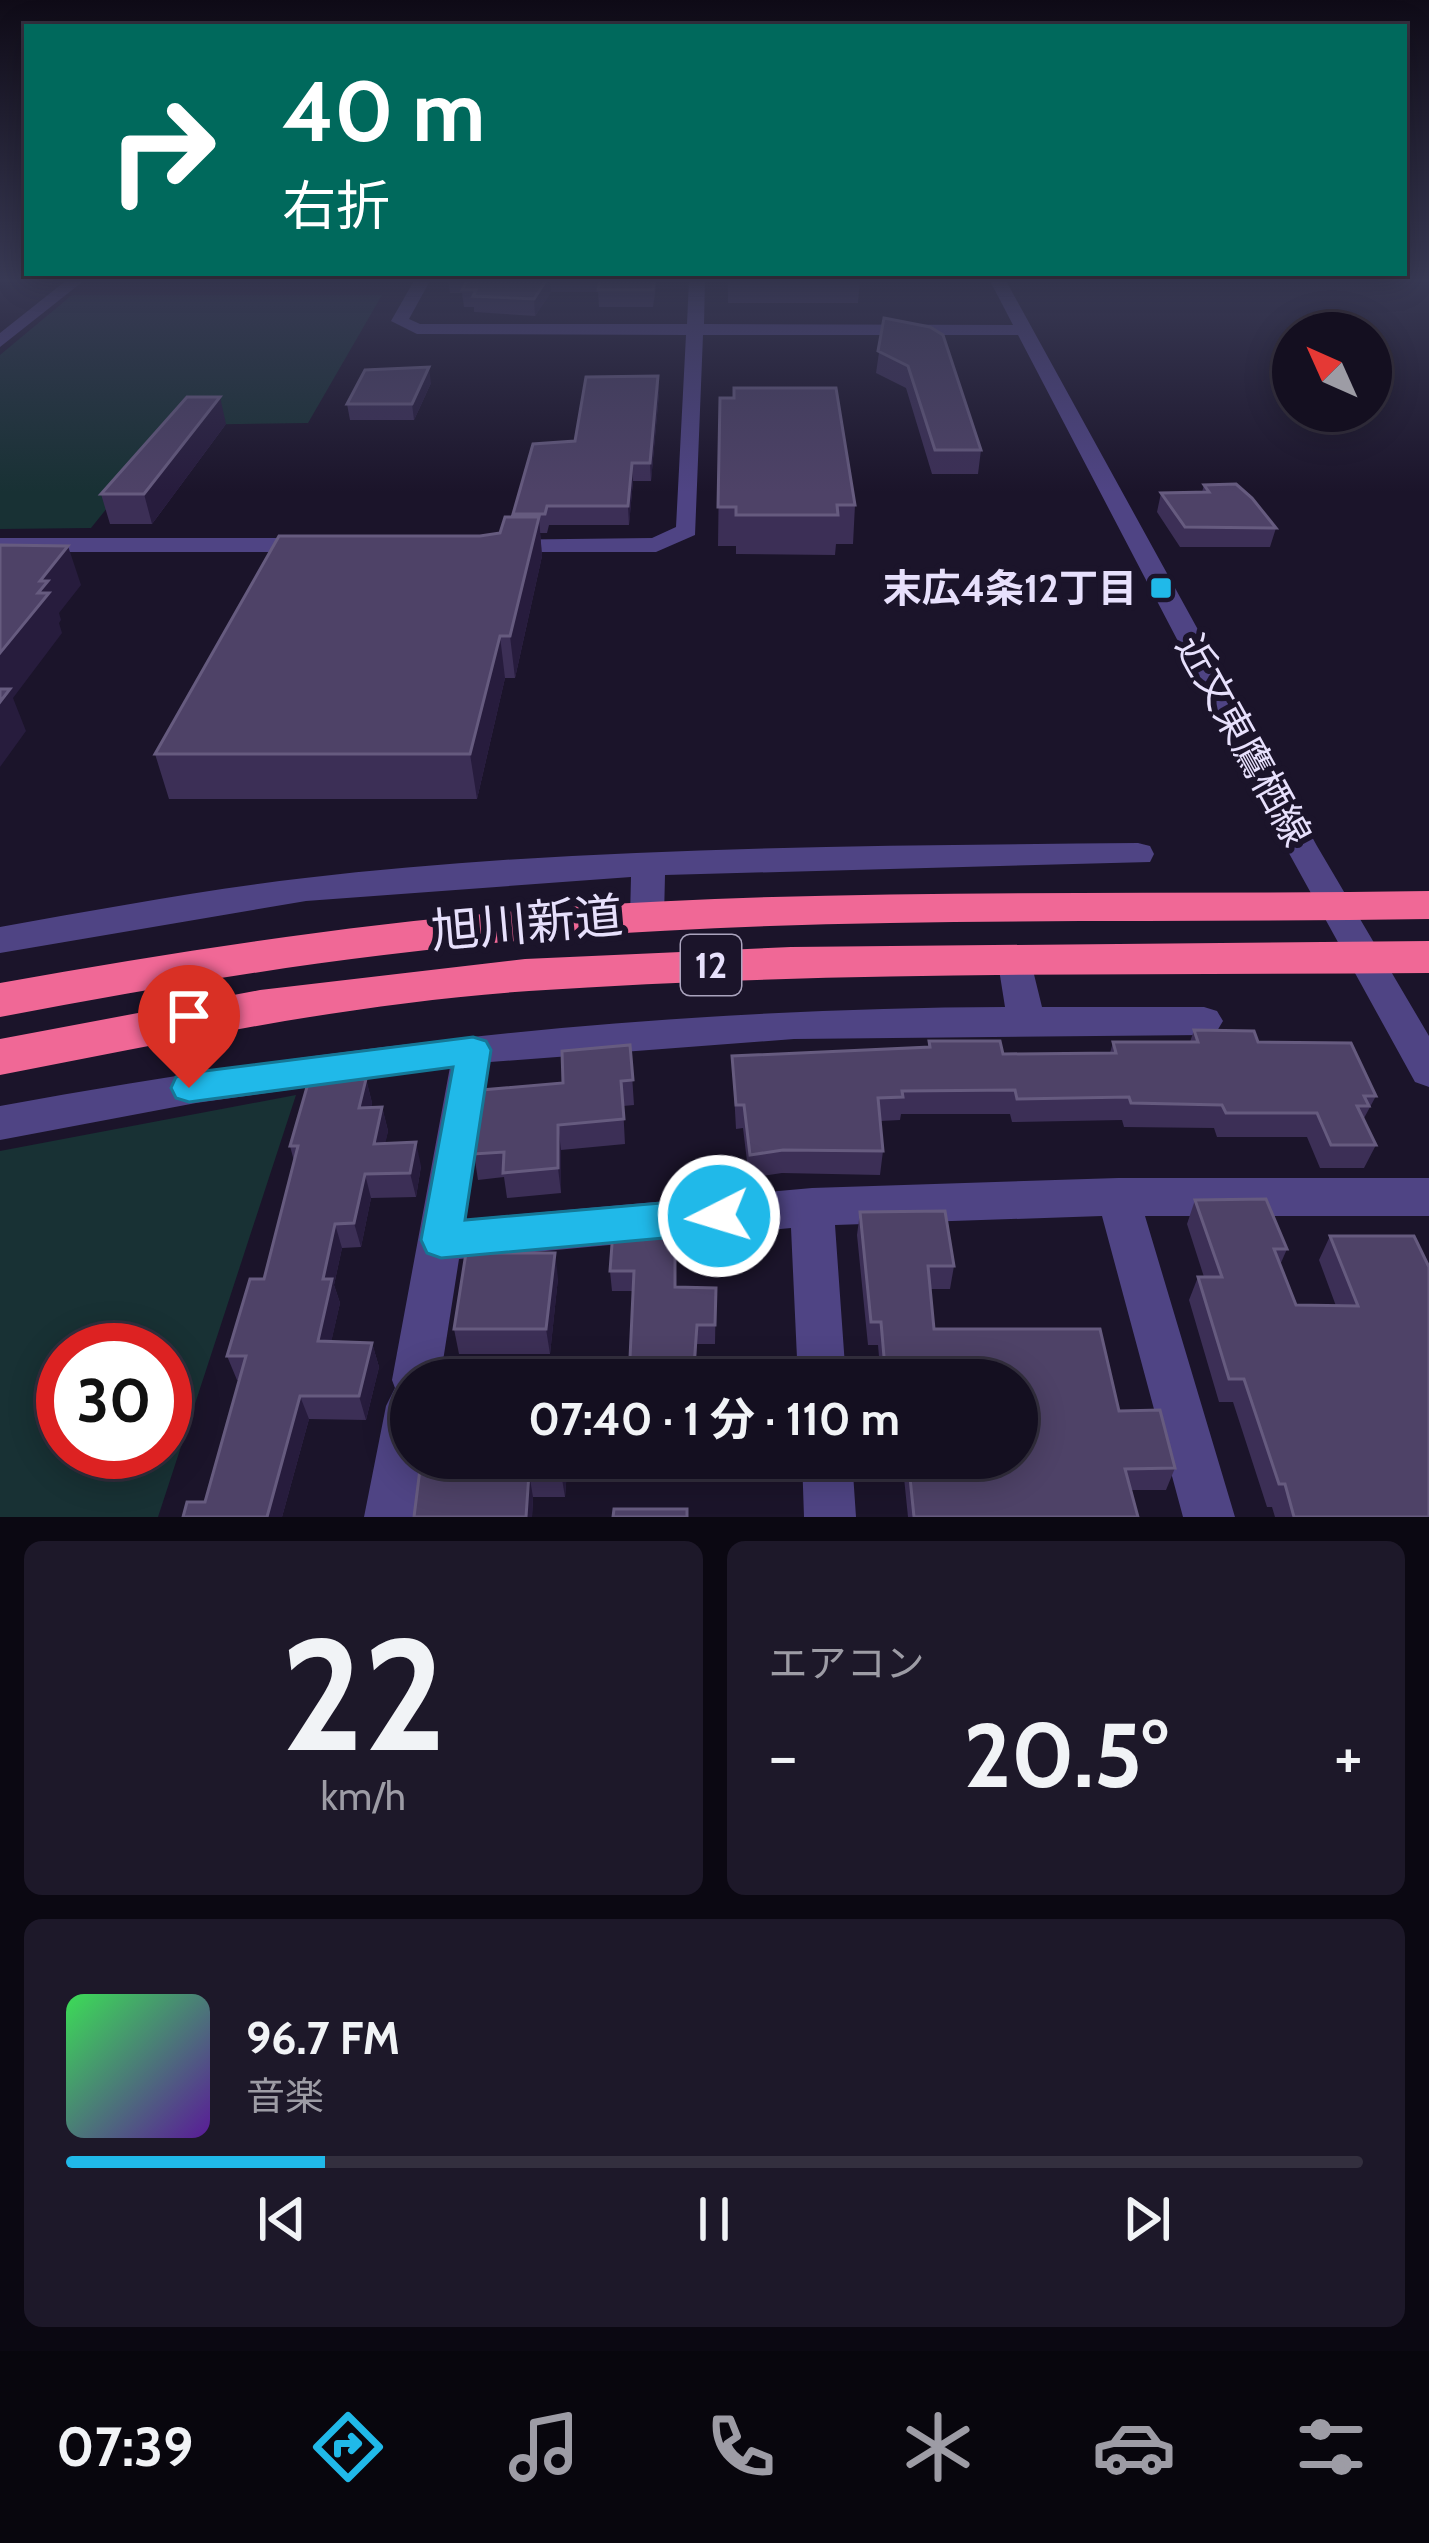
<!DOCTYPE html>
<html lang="ja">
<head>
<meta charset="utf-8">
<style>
  body { margin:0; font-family:Cabin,"Noto Sans JP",sans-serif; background:#1d1829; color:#f1f3f6; height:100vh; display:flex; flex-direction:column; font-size:45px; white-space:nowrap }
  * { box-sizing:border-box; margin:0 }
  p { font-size:39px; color:#9d9ca5 }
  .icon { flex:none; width:66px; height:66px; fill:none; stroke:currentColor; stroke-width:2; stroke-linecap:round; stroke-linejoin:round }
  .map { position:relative; height:1517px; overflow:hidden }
  .sheet { display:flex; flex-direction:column; gap:24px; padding:24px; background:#0b0812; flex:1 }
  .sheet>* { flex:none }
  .guide { position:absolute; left:24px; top:24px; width:1383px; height:252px; border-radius:0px; box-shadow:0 6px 30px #0003,0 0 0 3px #332f3e; background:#00695c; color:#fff; overflow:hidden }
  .needle { width:78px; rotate:315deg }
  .tools { position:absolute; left:1272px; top:312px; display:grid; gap:24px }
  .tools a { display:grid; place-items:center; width:120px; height:120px; border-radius:50%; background:#140f20; box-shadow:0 6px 30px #0003,0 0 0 3px #332f3e; font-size:60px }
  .speed { position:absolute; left:36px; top:1323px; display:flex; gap:24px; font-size:60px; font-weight:700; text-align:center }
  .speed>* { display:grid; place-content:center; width:156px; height:156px; border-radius:50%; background:#140f20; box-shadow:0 6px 30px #0003,0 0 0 3px #332f3e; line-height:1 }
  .speed .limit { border:18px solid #d22; background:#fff; color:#111 }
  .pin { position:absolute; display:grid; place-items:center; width:102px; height:102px; color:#fff; margin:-123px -51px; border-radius:50% 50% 50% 0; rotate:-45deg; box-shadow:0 0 12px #0007 }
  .pin .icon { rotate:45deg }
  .me { position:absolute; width:132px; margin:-66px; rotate:265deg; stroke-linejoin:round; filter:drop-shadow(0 0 9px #0008) }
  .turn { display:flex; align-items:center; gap:42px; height:252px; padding:0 60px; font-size:54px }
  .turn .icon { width:156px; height:156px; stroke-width:2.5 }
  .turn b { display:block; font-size:84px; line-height:102px }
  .big { font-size:90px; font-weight:700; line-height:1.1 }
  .sheet .tile { flex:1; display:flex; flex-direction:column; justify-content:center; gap:18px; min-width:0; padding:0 42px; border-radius:18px; background:#1d1829 }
  .sheet .dial { align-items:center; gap:0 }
  .dial b { font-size:156px; line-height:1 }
  .song { display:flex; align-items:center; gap:36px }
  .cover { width:144px; height:144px; border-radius:18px; background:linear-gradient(135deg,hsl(130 70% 55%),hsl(270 70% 35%)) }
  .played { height:12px; border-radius:6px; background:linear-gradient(90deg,#20b9e9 20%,#332f3e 20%) }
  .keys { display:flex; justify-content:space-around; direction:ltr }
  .heat { display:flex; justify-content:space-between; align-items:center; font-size:66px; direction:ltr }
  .sheet .tiles { flex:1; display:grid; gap:24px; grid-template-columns:1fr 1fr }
  .tile:last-child { grid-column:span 2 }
  .trip { position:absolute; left:390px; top:1359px; width:648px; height:120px; border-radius:60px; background:#140f20; box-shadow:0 6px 30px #0003,0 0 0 3px #332f3e; font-weight:700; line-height:120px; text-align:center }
  .tabs { display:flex; height:192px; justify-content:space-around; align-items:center; background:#08060d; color:#9d9ca5 }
  .tabs .icon { width:84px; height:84px }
  .tabs .active { color:#20b9e9 }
  .tabs b { font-size:54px; color:#f1f3f6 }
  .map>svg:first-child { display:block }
  .green { fill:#183134; fill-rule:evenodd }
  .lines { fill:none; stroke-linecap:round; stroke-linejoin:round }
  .minor { fill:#4f4484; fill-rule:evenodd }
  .highway { fill:#f06896; fill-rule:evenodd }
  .wall { fill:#3c2f56 }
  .shaded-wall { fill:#271c3d }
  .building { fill:#4e4267; stroke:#665b7f; stroke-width:3 }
  .route { fill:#20b9e9; stroke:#157897; stroke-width:3 }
  .poi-dot { fill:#20b9e9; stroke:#1b142a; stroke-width:4.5 }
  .labels { text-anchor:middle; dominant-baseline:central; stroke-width:12; stroke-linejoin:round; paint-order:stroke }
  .shield { fill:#1b142a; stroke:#aaa3bd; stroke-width:3 }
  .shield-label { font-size:36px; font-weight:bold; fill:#e7e0fc }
  .poi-label { font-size:39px; font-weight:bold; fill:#e7e0fc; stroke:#1b142a; text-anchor:end }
  .street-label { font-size:39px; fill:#e7e0fc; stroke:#1b142a }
  .near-street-label { font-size:48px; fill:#e7e0fc; stroke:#1b142a }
</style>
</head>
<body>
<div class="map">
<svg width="1429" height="1517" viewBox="0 0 1429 1517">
  <rect width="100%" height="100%" fill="#1b142a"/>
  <!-- green -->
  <path class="green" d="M72,295H382L308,423L174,425L91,528L0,529V355Z
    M296,1095L158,1517H0V1151ZM63,1350H165V1452H63Z"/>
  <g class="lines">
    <!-- minor -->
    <path class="minor" d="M68,279H86L0,347V333Z
      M415,279H431L409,319L420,324H687L689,279H705L704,324L1013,325L989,279H1005L1317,846L1429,1036V1087L1415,1082L1285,846L1018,335H703L695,535L656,552H504L492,545L496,540L652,538L676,527L686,335L417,334L391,321Z
      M0,538H312L324,545L312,552H0Z
      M1138,843L1150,846L1154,854L1150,862L665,875L664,917L659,926H635L630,917L631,877L306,901L0,953V927C101,909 202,890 305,878C581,846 860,846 1138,843Z
      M1016,950L1029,954L1042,1007H1204L1217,1011L1223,1021L1217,1031L1204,1035L794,1039L490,1062L466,1219L812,1188L1118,1178H1429V1216H1145L1235,1517H1183L1102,1216L835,1225L846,1380H798L791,1228L459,1259L440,1380H411V1458H427L416,1517H364L386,1406L395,1388L392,1380L450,1067L196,1103L0,1140V1106C333,1045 666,1008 1005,1007L998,963L1003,954Z
      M802,1458H852L856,1517H804Z"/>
    <!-- highway -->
    <path class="highway" d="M1429,891V919C1142,924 853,915 566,937C376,951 187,981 0,1017V983C188,949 376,921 567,907C853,887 1142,896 1429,891Z
      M1429,941V973C1129,975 828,971 529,991C351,1003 175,1041 0,1075V1039L260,990L525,959L791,947Z"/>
  </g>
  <!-- wall -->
  <path class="wall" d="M448,279H657L653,307H599L598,292H551L535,316L474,312V307H464L462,293H450Z
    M728,279L860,280L858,303H728Z
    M884,318L981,450L978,474H932L906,388L876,373Z
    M658,376L659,393L651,481H633L629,525H549L547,533H540L542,556L515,678H505L477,799H169L155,754L480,536L500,533L513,517V514L575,441Z
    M431,383L414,420H350L347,404Z
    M720,398L855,505L853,544H836L835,555L736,554V546H718Z
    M226,424L152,524H110L101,494Z
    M1204,485L1276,528L1270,547H1180L1157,512L1161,493L1202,492Z
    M1194,1030L1258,1042L1376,1096L1363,1120L1376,1145L1364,1168H1320L1307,1137H1217L1214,1128L1124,1127L1122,1120L1012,1122L1010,1114H901L900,1120L880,1121L883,1151L880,1175L782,1173L749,1178L743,1128L736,1129L732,1056L928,1047L929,1041L1003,1054L1110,1053L1113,1042H1190Z
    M630,1045L634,1105L623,1106L625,1144L561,1150V1193L507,1198L504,1177L478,1180L474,1154L563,1083Z
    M366,1079L372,1103L371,1107H382L388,1131L385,1143L421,1166L416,1197L371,1198L361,1247L342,1248L334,1285L340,1303L331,1342L372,1343L379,1367L366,1420L309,1419L282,1517H183L205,1502L239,1380H237L227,1356L264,1279L294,1161L290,1146Z
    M1195,1200L1287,1249L1280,1265L1296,1305L1336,1306L1319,1260L1330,1236H1414L1429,1517H1275L1272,1507H1267L1233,1402H1219L1189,1300L1198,1277H1204L1187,1224Z
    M860,1212L954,1266L950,1289H930L934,1329L1119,1411L1175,1468L1166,1490H1131L1138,1517H908L902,1458H1017V1380H881L878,1345H868L857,1235Z
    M613,1231L675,1287L716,1288L715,1344H697L695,1380H629L633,1291H612L610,1271Z
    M558,1278L550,1354H459L454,1329Z
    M568,1458L565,1497H533L532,1517H414L463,1467Z"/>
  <!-- shaded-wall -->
  <path class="shaded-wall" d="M547,279H550L551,292L535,316L534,299Z
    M429,367L431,383L414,420L412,404Z
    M658,376L659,393L651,481L650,463Z
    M220,397L226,424L152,524L144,494Z
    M632,463L633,481L629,525L628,506Z
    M539,517L542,556L515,678L510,636Z
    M68,546L81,585L59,613L61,620L59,623L62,633L13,698L26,731L0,767V653L38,593L40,581Z
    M500,636L505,678L477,799L470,754Z
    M366,1079L372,1103L365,1132L359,1108Z
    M382,1107L388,1131L380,1168L374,1144Z
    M558,1125L561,1150V1193L558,1168Z
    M416,1142L421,1166L416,1197L410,1173Z
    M365,1174L371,1198L361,1247L354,1223Z
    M335,1224L342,1248L334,1285L340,1303L326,1365L318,1341L323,1279Z
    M555,1253L558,1278L550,1354L546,1329Z
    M372,1343L379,1367L366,1420L359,1396Z
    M300,1396L309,1419L282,1517H267Z
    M563,1458H568L565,1497L561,1473Z
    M529,1473L533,1497L532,1517H526Z"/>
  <!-- building -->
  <path class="building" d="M468,279H547L534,299L473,296L476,290H462Z
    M600,279H654L653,290H598Z
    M728,279H860V280H728Z
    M884,318L930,327L943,335L981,450H935L908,366L878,351Z
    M429,367L412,404H347L365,370Z
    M658,376L650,463H632L628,506H547L545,514H513L533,444L575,441L586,377Z
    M734,388H836L855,505H837L838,515H736V507H718L720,398H734Z
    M187,397H220L144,494H101Z
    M1236,484L1252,498L1276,528L1185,527L1161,493L1209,492L1204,485Z
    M505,517H539L510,636H500L470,754H155L279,536H480L500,533Z
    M0,545L68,546L40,581H48L38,593H49L0,653Z
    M0,689H10L0,702Z
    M1194,1030L1254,1031L1258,1042L1351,1043L1376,1096H1364L1369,1106H1357L1376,1145H1331L1317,1113H1226L1222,1105L1131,1103L1129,1097L1017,1099L1015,1090L902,1091L903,1097L878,1098L883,1151L783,1150L750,1155L744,1105H736L732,1056L930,1047L929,1041H1000L1003,1054L1116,1053L1113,1042H1198Z
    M630,1045L633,1080L621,1081L624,1119L558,1125V1168L503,1173L504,1152L474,1154L482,1090L563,1083L562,1051Z
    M366,1079L359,1108L382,1107L374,1144L416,1142L410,1173L365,1174L354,1223L335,1224L323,1279H332L318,1341L372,1343L359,1396H300L267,1517H183L187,1502H205L246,1356H227L250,1279H264L298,1146H290L309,1080Z
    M1266,1199L1287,1249H1274L1296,1305L1358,1306L1330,1236H1414L1429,1267V1517H1294L1285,1484H1279L1244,1379H1229L1198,1277H1222L1195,1200Z
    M945,1211L954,1266H928L934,1329H1100L1119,1411L1160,1410L1175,1468L1125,1469L1138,1517H914L908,1458H1017V1380H886L881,1322H871L860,1212Z
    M675,1230V1287L716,1288L715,1325H697L693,1380H629L634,1271H610L613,1231Z
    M466,1253H555L546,1329H454Z
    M464,1458H563L561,1473H529L526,1517H414L420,1469L463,1467Z
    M614,1509H687V1517H613Z"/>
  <!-- sky -->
  <linearGradient id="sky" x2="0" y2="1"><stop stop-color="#0f0b17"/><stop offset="0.57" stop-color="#393a55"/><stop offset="1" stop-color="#393a55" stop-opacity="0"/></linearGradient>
  <rect width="1429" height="492" fill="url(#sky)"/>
  <!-- route -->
  <path class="route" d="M473,1037L486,1041L491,1050L465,1220L719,1198L733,1203L739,1216L733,1228L719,1233L441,1258L427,1253L421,1240L453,1067L189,1102L176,1098L171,1088L176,1077L189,1073Z"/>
  <!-- markers -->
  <rect class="poi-dot" x="1149" y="576" width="24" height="24" rx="6"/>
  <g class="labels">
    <!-- shield labels -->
    <rect class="shield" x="681" y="935" width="60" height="60" rx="9"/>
    <g class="shield-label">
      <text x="711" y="965">12</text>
    </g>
    <!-- poi labels -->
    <g class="poi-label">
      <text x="1137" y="588">末広4条12丁目</text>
    </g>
    <!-- street labels -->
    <g class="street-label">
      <text transform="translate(1244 740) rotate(61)">近文東鷹栖線</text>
    </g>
    <!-- near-street labels -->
    <g class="near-street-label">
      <text transform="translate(527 923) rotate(-5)">旭川新道</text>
    </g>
  </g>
</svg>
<div class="tools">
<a><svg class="needle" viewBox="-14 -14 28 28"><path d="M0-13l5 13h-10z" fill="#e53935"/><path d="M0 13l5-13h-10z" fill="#9d9ca5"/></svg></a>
</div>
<div class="speed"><div class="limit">30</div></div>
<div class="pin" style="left:189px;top:1088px;background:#d93025"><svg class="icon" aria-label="arrive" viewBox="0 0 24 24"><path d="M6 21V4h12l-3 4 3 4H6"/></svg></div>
<svg class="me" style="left:719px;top:1216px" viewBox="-20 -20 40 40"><circle r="17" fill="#20b9e9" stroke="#fff" stroke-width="3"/><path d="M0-11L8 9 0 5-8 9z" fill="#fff"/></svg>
<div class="trip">07:40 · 1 分 · 110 m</div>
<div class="guide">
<div class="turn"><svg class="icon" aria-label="right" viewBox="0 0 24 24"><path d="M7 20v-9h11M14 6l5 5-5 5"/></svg><div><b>40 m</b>右折</div></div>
</div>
</div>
<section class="sheet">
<div class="tiles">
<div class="tile dial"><b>22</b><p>km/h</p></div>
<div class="tile"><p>エアコン</p>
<div class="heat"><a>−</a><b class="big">20.5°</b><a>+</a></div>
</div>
<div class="tile">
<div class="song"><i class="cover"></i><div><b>96.7 FM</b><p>音楽</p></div></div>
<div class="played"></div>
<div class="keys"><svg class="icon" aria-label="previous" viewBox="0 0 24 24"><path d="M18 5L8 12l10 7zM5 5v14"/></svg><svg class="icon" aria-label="pause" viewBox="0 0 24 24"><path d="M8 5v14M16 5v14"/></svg><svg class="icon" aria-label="next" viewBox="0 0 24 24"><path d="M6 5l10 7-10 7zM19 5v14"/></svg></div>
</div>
</div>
</section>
<nav class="tabs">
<b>07:39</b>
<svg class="icon active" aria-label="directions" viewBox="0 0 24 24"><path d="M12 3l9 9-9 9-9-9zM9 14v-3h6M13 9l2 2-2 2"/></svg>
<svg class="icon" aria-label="music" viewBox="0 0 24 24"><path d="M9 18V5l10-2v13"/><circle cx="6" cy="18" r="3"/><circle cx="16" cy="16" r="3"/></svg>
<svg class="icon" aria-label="phone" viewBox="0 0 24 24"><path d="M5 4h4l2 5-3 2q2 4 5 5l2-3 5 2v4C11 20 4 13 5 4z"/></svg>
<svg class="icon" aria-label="climate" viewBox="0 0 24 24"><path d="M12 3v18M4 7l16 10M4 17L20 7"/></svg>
<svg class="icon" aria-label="car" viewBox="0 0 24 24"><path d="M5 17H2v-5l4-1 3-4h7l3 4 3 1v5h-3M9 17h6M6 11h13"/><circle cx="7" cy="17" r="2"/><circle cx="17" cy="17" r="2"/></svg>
<svg class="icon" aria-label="filters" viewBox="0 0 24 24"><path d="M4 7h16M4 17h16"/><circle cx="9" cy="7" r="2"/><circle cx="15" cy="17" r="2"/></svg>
</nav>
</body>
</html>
